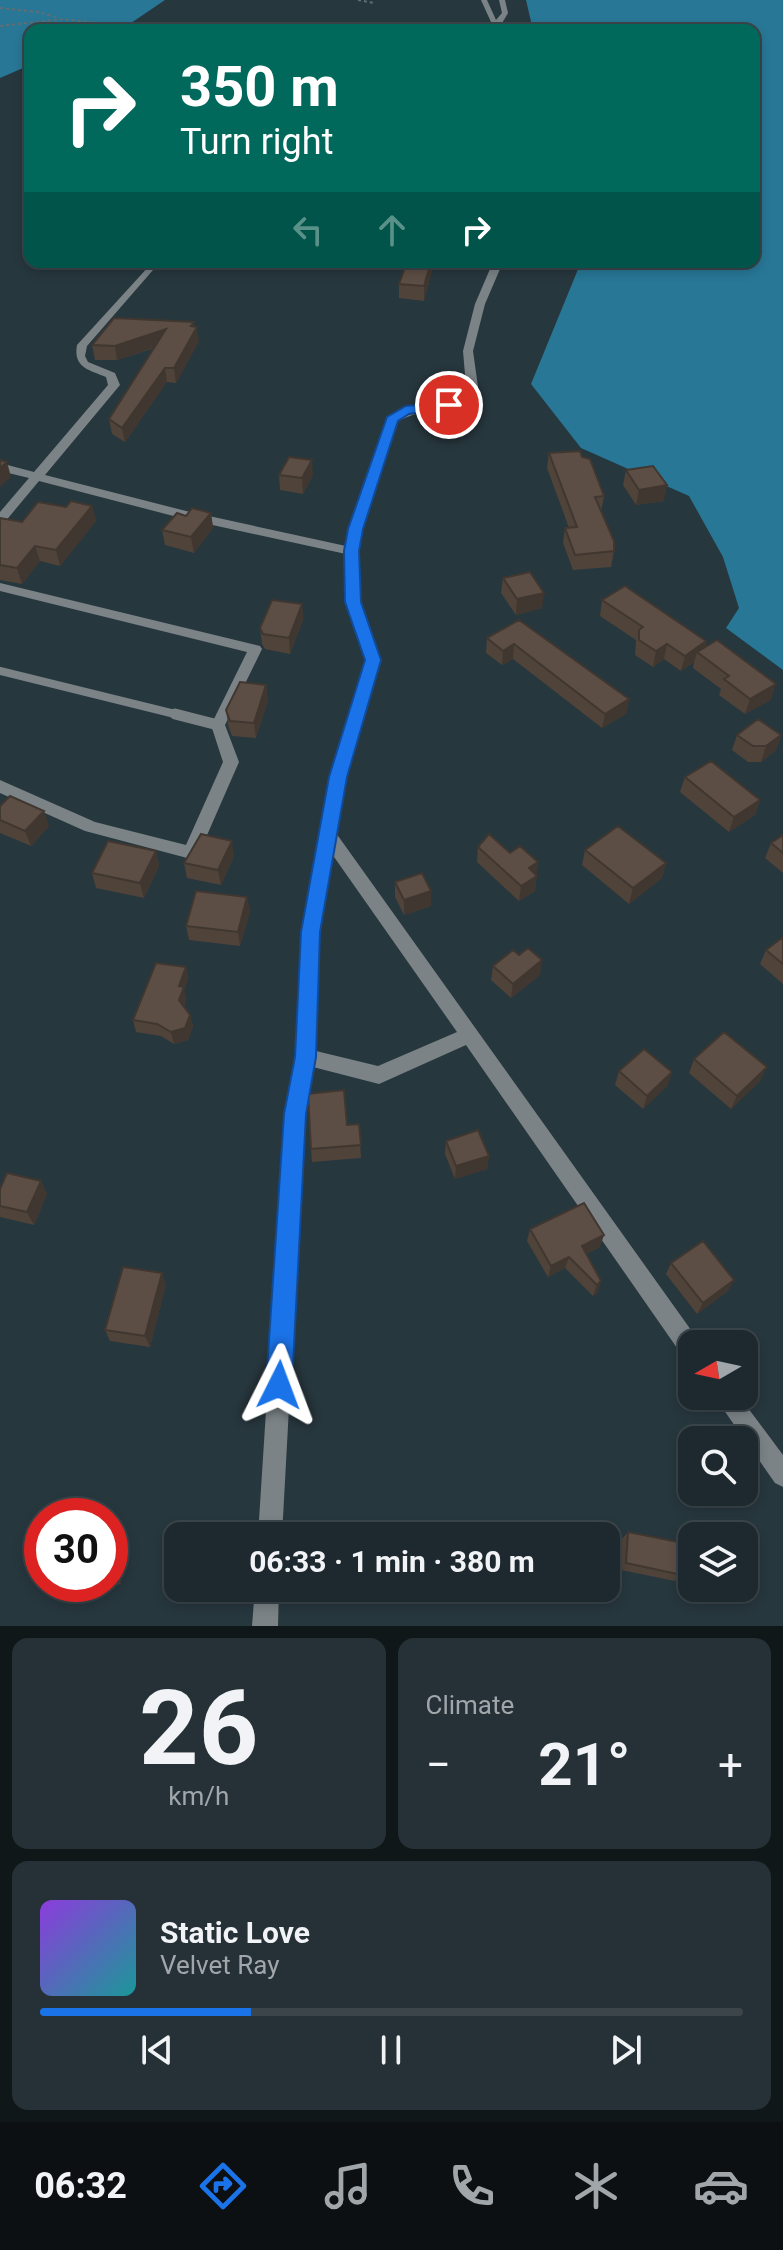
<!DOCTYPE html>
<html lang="en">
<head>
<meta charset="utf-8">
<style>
  body { margin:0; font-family:Roboto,sans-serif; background:#253136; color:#f1f3f6; height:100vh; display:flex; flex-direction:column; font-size:30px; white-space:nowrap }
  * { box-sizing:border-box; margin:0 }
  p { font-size:26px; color:#a0a6aa }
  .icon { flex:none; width:44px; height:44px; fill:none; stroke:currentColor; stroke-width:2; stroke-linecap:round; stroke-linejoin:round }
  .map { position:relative; height:1626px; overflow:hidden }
  .panel { display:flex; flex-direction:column; gap:12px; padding:12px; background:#101719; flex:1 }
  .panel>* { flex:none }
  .banner { position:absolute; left:24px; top:24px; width:736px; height:244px; border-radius:16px; box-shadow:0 4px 12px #0003,0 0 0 2px #3b454a; background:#00695c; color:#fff; overflow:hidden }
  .needle { width:52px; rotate:261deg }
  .buttons { position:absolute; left:678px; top:1330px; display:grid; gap:16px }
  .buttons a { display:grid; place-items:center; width:80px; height:80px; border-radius:16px; background:#1d292e; box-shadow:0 4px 12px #0003,0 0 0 2px #3b454a; font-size:40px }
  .speed { position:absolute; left:24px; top:1498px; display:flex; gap:16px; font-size:40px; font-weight:700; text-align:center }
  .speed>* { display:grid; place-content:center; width:104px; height:104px; border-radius:50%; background:#1d292e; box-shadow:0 4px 12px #0003,0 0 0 2px #3b454a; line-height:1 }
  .speed .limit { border:12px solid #d22; background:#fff; color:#111 }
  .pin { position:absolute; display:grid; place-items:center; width:68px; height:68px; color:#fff; margin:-34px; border:4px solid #fff; border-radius:50%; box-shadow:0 2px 8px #0007 }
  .me { position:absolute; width:88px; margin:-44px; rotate:3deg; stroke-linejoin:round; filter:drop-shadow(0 0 6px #0008) }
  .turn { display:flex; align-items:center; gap:28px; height:168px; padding:0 24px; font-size:36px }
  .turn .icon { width:104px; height:104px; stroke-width:2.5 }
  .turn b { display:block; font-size:56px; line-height:68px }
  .lanes { display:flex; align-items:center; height:76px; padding:0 24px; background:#0003; justify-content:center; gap:40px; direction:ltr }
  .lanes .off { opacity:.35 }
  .big { font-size:60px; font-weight:700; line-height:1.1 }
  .panel .tile { flex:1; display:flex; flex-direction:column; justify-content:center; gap:12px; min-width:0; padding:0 28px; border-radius:16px; background:#253136 }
  .panel .dial { align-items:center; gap:0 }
  .dial b { font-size:104px; line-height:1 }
  .song { display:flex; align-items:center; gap:24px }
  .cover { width:96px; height:96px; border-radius:12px; background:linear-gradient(135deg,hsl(270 70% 55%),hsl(180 70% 35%)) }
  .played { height:8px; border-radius:4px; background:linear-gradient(90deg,#1a73e8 30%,#3b454a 30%) }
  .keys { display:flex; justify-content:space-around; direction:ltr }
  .heat { display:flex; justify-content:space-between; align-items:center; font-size:44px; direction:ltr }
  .panel .tiles { flex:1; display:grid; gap:12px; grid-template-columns:1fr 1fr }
  .tile:last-child { grid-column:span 2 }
  .trip { position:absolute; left:164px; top:1522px; width:456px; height:80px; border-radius:16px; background:#1d292e; box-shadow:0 4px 12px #0003,0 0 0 2px #3b454a; font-weight:700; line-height:80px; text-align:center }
  .dock { display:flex; height:128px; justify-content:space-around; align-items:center; background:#0c1012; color:#a0a6aa }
  .dock .icon { width:56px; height:56px }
  .dock .on { color:#1a73e8 }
  .dock b { font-size:36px; color:#f1f3f6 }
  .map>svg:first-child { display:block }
  .forest { fill:#287796 }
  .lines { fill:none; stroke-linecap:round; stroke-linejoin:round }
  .path { stroke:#606f75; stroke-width:2; stroke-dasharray:3 3; stroke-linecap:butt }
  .lane-far1 { stroke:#7b8387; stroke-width:8 }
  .lane { stroke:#7b8387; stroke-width:11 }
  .street { fill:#7b8387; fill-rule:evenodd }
  .wall { fill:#4f433a }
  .shaded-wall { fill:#403730 }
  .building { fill:#5c4e44; stroke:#403730; stroke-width:2 }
  .route { fill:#1a73e8; stroke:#114b97; stroke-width:2 }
</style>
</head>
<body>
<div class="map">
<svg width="783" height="1626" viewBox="0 0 783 1626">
  <rect width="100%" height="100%" fill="#27373e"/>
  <!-- forest -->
  <path class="forest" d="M0,0H165L131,23L114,30H30V65L0,78Z
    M526,0H783V670L726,628L739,608L723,557L689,496L581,448L531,384L581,262H754V30H533Z"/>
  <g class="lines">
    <!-- path -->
    <path class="path" d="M358,0L374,3
      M0,8L38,12L59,18
      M0,26L63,19L115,25"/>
    <!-- lane-far1 -->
    <path class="lane-far1" d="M0,671L183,716"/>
    <!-- lane -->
    <path class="lane" d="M175,714L218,725"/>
    <!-- street -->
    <path class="street" d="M481,0H487L496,20L502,13L499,0H505L508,13L498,30H490L491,22Z
      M493,262H503L485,304L473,351L478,387C456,412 424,406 397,422L361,529L359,551L360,602L380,660L346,777L336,833L701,1344H692V1361L684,1358L466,1045L379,1084L313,1067L305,1114L282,1536H258L285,1114L297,1057L301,932L330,777L366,660L346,602V554L185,519L39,481L4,523L0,524V512L29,478L0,471V463L34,472L108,385L106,377C88,370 73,367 77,345L150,265L153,266V270L87,346L85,356L88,362L115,373L120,385L45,475L186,511L346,546L349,529L388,418C413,403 445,407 466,386L463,351L475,304ZM332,854L457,1032L378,1066L316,1051L319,932Z
      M0,583L260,646L262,649L225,725L239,762L197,858L191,859L85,831L0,793V780L95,822L186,845L223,762L211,725L247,652L0,591Z
      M714,1396H739L783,1455V1487L775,1483Z
      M255,1588H279L278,1626H252Z"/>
  </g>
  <!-- wall -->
  <path class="wall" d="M407,262H434L424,301L399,298V284Z
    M194,327L199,341L176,383L167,382L125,442L112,434L109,419L155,348L117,360H95L92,345Z
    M549,453L604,496L601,512L614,551L611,567L573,570L563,543L565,528H569L547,468Z
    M626,470L664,501L636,505L623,485Z
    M279,475H313L303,494L280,490Z
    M92,506L96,521L60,566L40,561L22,584L0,580V518L22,522L66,507Z
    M211,513L213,528L194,553L165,545L162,530L186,516Z
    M503,578L542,608L516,615L501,593Z
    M602,600L706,641L705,647L771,700L745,714L719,695L721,689L693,668L694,662L681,671L664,659L653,667L635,655L636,640L600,616Z
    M302,604L303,620L290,654L265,649L262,644L260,628Z
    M519,620L629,699L626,714L602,728L513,659L502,665L486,653L487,638Z
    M266,685L268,700L256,738L232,736L228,725L226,710Z
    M737,735H781L776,750L761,762H748L732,750Z
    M685,777L760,800L755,815L729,832L680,792Z
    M0,806L49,826L31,846L0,833Z
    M783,835V873L765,858L771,843Z
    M478,847L510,853L538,862L535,891L519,901L477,862Z
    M585,850L666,863L662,878L629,904L582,865Z
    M156,851L159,866L144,898L96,888L92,873Z
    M234,856L221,885L187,878L184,863Z
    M395,882L431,906L404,915L395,897Z
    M247,897L250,912L240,946L189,940L186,926Z
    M783,937V984L760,964L766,950Z
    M493,966L540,975L511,998L491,980Z
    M186,967L188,979L184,991L186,999L184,1007L190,1015L193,1027L188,1040L174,1044L161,1036L136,1032L133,1020Z
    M694,1059L760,1081L731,1109L689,1073Z
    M619,1071L672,1072L667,1086L643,1109L615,1085Z
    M359,1124L361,1158L312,1162L311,1149L347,1125Z
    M446,1141L489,1156L487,1169L455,1179L445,1154Z
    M41,1181L47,1194L34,1225L0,1217V1189Z
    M530,1229L600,1247L586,1254L601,1281L597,1293L593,1296L565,1268L548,1277L527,1241Z
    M671,1263L728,1291L697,1314L666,1274Z
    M166,1284L150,1347L110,1341L105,1330Z
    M628,1532L682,1575L675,1581L621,1570L622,1539Z
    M110,1536L121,1542V1584L82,1592L75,1586V1584H110Z"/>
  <!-- shaded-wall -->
  <path class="shaded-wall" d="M431,262H434L424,301V286Z
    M194,322L195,332L197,327L199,341L176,383L174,368Z
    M166,329L168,343L117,360L115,346Z
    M165,368L167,382L125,442L122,428Z
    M312,460L313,475L303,494L302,478Z
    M7,462L11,477L0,487V468Z
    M667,485L664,501L636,505L639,490Z
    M92,506L96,521L60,566L56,550Z
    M211,513L213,528L194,553L191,537Z
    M35,546L40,561L22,584L17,568Z
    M544,593L542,608L516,615L517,599Z
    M302,604L303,620L290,654L289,638Z
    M706,641L703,656L697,652L694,662L681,671L685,656Z
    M514,644L513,659L502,665L503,651Z
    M667,644L664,659L653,667L656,651Z
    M776,684L771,700L745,714L750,699Z
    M266,685L268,700L256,738L254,723Z
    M629,699L626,714L602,728L605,714Z
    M781,735L776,750L761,762L766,746Z
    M760,800L755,815L729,832L734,817Z
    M44,811L49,826L31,846L25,831Z
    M232,841L234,856L221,885L218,870Z
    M156,851L159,866L144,898L140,883Z
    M538,862L535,891L519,901L521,886L529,868Z
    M666,863L662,878L629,904L633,888Z
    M431,891V906L404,915V900Z
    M247,897L250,912L240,946L238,932Z
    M542,960L540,975L511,998L513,984Z
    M186,967L188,979L184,991L186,999L182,1013L179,1000V986Z
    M190,1015L193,1027L188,1040L174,1044L171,1032Z
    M767,1067L760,1081L731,1109L737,1096Z
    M672,1072L667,1086L643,1109L647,1096Z
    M489,1156L487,1169L455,1179L456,1166Z
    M41,1181L47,1194L34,1225L27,1212Z
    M604,1235L600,1247L578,1258L582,1246Z
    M569,1257L565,1268L548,1277L551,1266Z
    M162,1273L166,1284L150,1347L145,1336Z
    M734,1280L728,1291L697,1314L703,1303Z
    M601,1281L597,1293L593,1296L597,1285Z
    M115,1535L121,1542V1584L115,1578Z"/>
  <!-- building -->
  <path class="building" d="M407,262H431L424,286L399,284Z
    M114,318L194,322L191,326L197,327L174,368H165L122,428L109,419L166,329L115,346L92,345Z
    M580,451L582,457L590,459L604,496L595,497L614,541V551L575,555L565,528L577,527L549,453Z
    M289,457L312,460L302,478L279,475Z
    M0,460L7,462L0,468Z
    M653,466L667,485L639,490L626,470Z
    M71,501L92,506L56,550L35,546L17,568L0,565V518L22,522L38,502L66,507Z
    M192,508L211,513L191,537L162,530L177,513L186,516Z
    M530,572L544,593L517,599L503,578Z
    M625,586L706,641L685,656L667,644L656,651L639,640V630L643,627L602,600Z
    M272,600L302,604L289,638L263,634L260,628Z
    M519,620L629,699L605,714L514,644L503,651L487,638Z
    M717,640L776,684L750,699L724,679L729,676L697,652Z
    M240,682L266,685L254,723L230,721L226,710Z
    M758,719L781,735L766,746H753L737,735Z
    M711,761L760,800L734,817L685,777Z
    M10,796L44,811L25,831L0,820V806Z
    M618,826L666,863L633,888L585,850Z
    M201,834L232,841L218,870L184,863Z
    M489,834L510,853L520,846L538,862L529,868L537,876L521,886L478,847Z
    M783,835V853L771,843Z
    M108,841L156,851L140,883L92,873Z
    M422,873L431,891L404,900L395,882Z
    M196,891L247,897L238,932L186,926Z
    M783,937V964L766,950Z
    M528,948L542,960L513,984L493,966L513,950L519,955Z
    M156,963L186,967L179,986L184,987L179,1000L190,1015L185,1028L171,1032L157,1024L133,1020Z
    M724,1032L767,1067L737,1096L694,1059Z
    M644,1049L672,1072L647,1096L619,1071Z
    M344,1090L347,1125L359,1124L361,1145L311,1149L308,1094Z
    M478,1130L489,1156L456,1166L446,1141Z
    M7,1173L41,1181L27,1212L0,1206V1189Z
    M584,1203L604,1235L582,1246L601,1281L597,1285L569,1257L551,1266L530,1229Z
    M703,1241L734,1280L703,1303L671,1263Z
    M123,1267L162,1273L145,1336L105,1330Z
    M628,1532L683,1543L682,1575L626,1563Z
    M115,1535V1578L110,1579V1536Z"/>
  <!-- route -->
  <path class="route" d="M449,402L456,405L454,408L409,414L398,421L363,529L359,551L361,602L381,660L347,777L320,932L316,1057L306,1114L292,1385L288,1394L279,1398L270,1394L266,1385L284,1114L295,1057L301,932L329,777L365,660L345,602L344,551L348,529L387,417L406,406Z"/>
</svg>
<div class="buttons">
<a><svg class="needle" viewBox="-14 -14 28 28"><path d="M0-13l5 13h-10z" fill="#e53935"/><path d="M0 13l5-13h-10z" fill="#a0a6aa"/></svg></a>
<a><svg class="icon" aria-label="search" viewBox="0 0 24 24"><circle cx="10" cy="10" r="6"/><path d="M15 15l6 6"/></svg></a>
<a><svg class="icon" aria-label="layers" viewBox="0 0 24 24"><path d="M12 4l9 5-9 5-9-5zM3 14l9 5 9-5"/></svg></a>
</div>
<div class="speed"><div class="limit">30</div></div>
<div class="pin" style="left:449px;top:405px;background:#d93025"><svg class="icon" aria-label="arrive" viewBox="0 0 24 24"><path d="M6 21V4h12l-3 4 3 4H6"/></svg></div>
<svg class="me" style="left:279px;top:1385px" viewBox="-20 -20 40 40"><path d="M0-17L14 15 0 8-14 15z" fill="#1a73e8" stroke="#fff" stroke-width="4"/></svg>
<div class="trip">06:33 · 1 min · 380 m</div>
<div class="banner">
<div class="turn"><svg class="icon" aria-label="right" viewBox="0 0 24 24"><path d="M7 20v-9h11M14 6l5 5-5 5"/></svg><div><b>350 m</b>Turn right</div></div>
<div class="lanes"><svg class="icon off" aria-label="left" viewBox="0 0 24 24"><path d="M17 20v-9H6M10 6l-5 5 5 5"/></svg><svg class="icon off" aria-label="ahead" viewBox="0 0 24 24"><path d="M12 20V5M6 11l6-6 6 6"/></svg><svg class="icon" aria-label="right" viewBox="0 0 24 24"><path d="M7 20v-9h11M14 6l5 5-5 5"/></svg></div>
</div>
</div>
<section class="panel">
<div class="tiles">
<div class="tile dial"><b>26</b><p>km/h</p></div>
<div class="tile"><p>Climate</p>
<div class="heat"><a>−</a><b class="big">21°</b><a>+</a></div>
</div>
<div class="tile">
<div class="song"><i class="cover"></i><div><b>Static Love</b><p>Velvet Ray</p></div></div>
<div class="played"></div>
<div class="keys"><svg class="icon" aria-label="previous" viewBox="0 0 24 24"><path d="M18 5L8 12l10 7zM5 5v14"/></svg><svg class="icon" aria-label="pause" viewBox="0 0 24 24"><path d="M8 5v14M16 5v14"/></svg><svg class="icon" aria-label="next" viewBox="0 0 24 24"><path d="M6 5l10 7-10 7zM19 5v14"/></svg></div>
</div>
</div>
</section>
<nav class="dock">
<b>06:32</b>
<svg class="icon on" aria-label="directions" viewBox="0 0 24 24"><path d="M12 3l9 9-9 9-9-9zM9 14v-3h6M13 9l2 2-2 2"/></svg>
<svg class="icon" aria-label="music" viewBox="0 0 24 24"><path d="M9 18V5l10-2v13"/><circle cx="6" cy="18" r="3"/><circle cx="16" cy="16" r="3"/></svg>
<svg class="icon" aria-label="phone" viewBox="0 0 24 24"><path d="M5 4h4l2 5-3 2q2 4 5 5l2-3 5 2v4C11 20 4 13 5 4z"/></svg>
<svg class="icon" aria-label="climate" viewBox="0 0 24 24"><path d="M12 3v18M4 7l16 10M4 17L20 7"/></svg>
<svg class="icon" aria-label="car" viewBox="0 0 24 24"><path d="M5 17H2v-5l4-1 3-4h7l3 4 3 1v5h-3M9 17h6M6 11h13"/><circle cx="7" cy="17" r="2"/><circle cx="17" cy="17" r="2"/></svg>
</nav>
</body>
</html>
